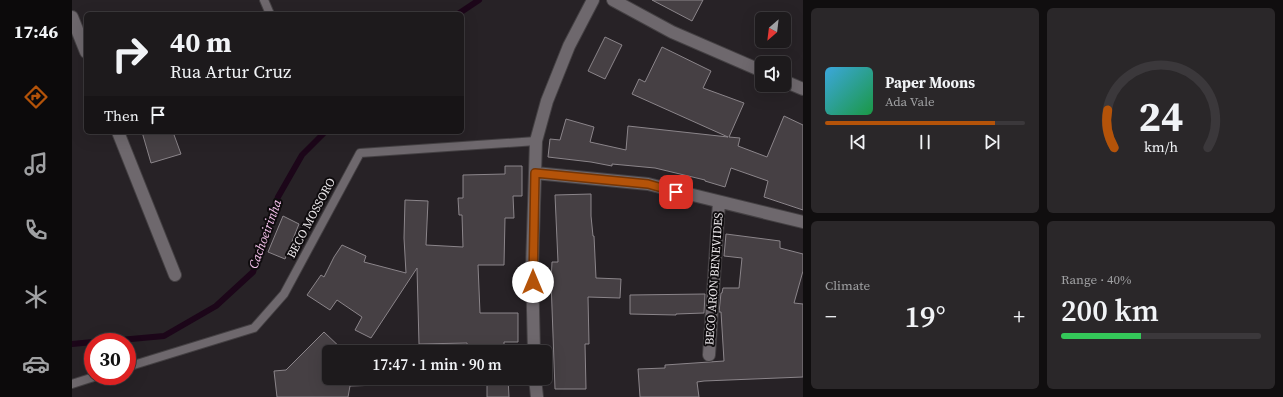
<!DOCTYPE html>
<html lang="en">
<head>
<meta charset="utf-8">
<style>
  body { margin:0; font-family:"Source Serif 4",serif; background:#2a2729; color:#f1f3f6; height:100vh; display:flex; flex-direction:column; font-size:15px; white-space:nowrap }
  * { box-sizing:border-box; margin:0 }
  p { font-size:13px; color:#a0a1a3 }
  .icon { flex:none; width:22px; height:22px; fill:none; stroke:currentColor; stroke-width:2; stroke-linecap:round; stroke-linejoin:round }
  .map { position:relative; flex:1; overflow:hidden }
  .side { display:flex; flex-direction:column; gap:8px; padding:8px; background:#100e0f; width:480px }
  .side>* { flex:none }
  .banner { position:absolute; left:12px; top:12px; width:380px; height:122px; border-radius:6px; box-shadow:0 4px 16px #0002,0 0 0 1px #3b383b; background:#1d1a1c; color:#f1f3f6; overflow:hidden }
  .needle { width:26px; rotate:208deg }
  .fabs { position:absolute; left:683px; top:12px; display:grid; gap:8px }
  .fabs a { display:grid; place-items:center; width:36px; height:36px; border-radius:6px; background:#1d1a1c; box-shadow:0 4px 16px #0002,0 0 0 1px #3b383b; font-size:20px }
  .speed { position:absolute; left:12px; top:333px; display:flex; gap:8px; font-size:20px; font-weight:700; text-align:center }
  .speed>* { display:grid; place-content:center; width:52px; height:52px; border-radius:50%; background:#1d1a1c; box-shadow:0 4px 16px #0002,0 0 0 1px #3b383b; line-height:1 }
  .speed .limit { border:6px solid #d22; background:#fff; color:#111 }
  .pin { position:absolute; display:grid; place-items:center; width:34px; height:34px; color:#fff; margin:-17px; border-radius:8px; box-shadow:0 2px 6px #0006 }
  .me { position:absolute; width:44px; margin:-22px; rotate:0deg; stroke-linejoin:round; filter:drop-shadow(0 0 3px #0008) }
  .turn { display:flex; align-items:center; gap:14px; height:84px; padding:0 20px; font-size:18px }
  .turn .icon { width:52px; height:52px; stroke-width:2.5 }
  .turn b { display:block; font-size:28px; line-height:34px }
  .then { display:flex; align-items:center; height:38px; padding:0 20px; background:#0003; gap:8px; font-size:15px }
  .big { font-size:30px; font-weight:600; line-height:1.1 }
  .side .tile { flex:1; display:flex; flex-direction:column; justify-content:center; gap:6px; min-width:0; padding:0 14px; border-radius:6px; background:#2a2729 }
  .side .dial { align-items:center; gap:0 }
  .dial svg { height:104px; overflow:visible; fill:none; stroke:#3b383b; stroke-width:7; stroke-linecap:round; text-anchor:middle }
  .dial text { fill:#f1f3f6; stroke:none }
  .song { display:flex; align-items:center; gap:12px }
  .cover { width:48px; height:48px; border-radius:6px; background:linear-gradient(135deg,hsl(200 70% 55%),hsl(140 70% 35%)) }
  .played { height:4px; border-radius:2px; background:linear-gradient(90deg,#b45309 85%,#3b383b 85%) }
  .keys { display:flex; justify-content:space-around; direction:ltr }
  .heat { display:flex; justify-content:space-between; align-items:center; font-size:22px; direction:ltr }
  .charge { height:6px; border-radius:3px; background:linear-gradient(90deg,#34c759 40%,#3b383b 0) }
  .side .tiles { flex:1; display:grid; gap:8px; grid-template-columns:repeat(2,1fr) }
  .trip { position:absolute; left:250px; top:345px; width:230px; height:40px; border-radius:6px; background:#1d1a1c; box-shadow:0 4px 16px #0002,0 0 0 1px #3b383b; font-weight:600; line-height:40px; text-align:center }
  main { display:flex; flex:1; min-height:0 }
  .tabs { display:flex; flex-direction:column; width:72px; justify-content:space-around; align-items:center; background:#0c0a0b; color:#a0a1a3 }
  .tabs .icon { width:28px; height:28px }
  .tabs .current { color:#b45309 }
  .tabs b { font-size:18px; color:#f1f3f6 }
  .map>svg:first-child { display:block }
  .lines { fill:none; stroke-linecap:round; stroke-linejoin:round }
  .stream { stroke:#1c0619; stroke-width:6 }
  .building { fill:#464044; stroke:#8b858a }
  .service-casing { stroke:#444043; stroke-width:10 }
  .minor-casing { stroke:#444043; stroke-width:14 }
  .tertiary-casing { stroke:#444043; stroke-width:14 }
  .service { stroke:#6e686d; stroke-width:8 }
  .minor { stroke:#6e686d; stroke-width:12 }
  .tertiary { stroke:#6e686d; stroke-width:12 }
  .route-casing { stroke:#753606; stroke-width:10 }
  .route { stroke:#b45309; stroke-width:7 }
  .labels { text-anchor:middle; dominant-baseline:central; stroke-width:4; stroke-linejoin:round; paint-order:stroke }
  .street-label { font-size:12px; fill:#eae6e9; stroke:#0f0c0e }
  .water-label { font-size:13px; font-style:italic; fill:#f4c1eb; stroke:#0f0c0e }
</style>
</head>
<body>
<main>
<nav class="tabs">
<b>17:46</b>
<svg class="icon current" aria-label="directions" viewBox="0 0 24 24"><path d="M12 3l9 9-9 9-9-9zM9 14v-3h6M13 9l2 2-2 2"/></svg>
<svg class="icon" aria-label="music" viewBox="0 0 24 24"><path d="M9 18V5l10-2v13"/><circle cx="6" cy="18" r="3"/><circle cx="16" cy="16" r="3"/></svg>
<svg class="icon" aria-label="phone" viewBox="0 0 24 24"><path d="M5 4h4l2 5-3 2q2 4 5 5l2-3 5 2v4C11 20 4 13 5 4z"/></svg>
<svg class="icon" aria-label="climate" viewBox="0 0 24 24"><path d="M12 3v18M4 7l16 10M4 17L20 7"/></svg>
<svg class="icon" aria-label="car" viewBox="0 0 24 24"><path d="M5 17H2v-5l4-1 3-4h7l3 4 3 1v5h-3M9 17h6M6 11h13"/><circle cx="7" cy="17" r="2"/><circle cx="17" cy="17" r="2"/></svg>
</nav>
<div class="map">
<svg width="731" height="397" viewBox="0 0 731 397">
  <rect width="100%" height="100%" fill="#272226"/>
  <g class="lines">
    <!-- stream -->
    <path class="stream" d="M386,14L407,0
      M26,342L92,336L144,306L181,272L206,197L230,155L253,132
      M0,344L21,342"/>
  </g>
  <!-- building -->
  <path class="building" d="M580,0H631L620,21Z
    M533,37L550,45L533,79L516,71Z
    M590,47L639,71L631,88L672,103L657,137L668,138L666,146L695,157L712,116L731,125V210L692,197L696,181L659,168L653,187L633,181V180L583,168L540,164V166L519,162L476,157L478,139L488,140L494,119L522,127L518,142L554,150L556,126L656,137L560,94L567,79L573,82Z
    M70,132H101L109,154L79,163Z
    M433,166H450V196H441L442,218H433L432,265H406L408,313H446V342H432V352H396L395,343L347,344L345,268L299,338L283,330L290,317L265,300L258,310L235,295L249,275L252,277L262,257L270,245L294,256L292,262L334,273L332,238L333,200L356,201L354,245L391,247L390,215H387L386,198H391V175L433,174Z
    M519,194V216L521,236H522L524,278L549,279L548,298L516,297L517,344H513L514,389H483L479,281L480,262H486L483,195Z
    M211,216L227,224L213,259L196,252Z
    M654,234L708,241V248L731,254V271L722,303L731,304V377L632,381L625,382L627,397H568L566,369L593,368V365L652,361L649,312H647L649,293H650L651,288H667L670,258L652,256Z
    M633,294L632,313L604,314V315L558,314V295Z
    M252,332L273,352H257V378H300L308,385L278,386L276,397H205L202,371L214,370Z
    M400,378H436L437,397H415V383H400Z"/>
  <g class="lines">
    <!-- service casing -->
    <g class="service-casing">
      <path id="service" d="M192,0L198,14
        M55,367L182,328L212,294L288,153L464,141
        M0,384L25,376"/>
    </g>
    <!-- minor casing -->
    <g class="minor-casing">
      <path id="minor" d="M0,17L14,52
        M46,132L103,275
        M463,173L576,184L731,222
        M462,352L460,268L464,141L475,101L497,46L521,0
        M637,355L647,202
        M463,378L465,397"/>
    </g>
    <!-- tertiary casing -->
    <g class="tertiary-casing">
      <path id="tertiary" d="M541,0L600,32L690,71
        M712,81L731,89"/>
    </g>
    <!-- service -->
    <use href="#service" class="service"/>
    <!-- minor -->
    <use href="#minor" class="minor"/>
    <!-- tertiary -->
    <use href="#tertiary" class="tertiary"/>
  </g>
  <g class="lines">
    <!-- route casing -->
    <g class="route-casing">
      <path id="route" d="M461,282L463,173L576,184L604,192"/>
    </g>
    <!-- route -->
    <use href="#route" class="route"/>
  </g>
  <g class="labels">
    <!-- street labels -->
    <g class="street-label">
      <text transform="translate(239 218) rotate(-62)">BECO MOSSORO</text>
      <text transform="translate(642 279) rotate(-86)">BECO ARON BENEVIDES</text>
    </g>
    <!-- water labels -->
    <g class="water-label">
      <text transform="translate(193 234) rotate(-70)">Cachoeirinha</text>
    </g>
  </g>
</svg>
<div class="fabs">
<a><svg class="needle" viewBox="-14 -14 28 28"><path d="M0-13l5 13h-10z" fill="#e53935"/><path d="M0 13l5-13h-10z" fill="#a0a1a3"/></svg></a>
<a><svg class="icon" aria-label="sound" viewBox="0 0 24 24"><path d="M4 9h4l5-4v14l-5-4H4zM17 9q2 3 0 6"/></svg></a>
</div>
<div class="speed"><div class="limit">30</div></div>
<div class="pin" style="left:604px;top:192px;background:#d93025"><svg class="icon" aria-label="arrive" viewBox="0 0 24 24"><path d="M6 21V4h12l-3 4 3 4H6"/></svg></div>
<svg class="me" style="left:461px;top:282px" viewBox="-20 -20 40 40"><circle r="19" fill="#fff"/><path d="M0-13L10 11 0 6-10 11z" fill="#b45309"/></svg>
<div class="trip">17:47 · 1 min · 90 m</div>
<div class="banner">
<div class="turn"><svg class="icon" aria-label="right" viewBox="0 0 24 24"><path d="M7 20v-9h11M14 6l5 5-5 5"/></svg><div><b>40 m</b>Rua Artur Cruz</div></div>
<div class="then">Then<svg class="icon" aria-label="arrive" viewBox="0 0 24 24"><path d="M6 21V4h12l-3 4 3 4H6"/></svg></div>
</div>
</div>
<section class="side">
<div class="tiles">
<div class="tile">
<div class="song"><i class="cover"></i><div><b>Paper Moons</b><p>Ada Vale</p></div></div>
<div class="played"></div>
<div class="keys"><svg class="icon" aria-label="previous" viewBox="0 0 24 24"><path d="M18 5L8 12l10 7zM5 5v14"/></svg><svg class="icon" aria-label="pause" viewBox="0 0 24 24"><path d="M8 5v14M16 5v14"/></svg><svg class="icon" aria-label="next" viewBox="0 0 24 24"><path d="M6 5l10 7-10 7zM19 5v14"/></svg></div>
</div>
<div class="tile dial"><svg viewBox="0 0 100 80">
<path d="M14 69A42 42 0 1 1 86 69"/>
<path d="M14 69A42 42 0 0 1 9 40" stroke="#b45309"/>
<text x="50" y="56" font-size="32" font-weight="700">24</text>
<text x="50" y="72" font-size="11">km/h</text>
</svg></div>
<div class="tile"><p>Climate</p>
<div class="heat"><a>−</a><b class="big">19°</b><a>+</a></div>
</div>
<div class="tile"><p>Range · 40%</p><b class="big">200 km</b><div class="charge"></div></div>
</div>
</section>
</main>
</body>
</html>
